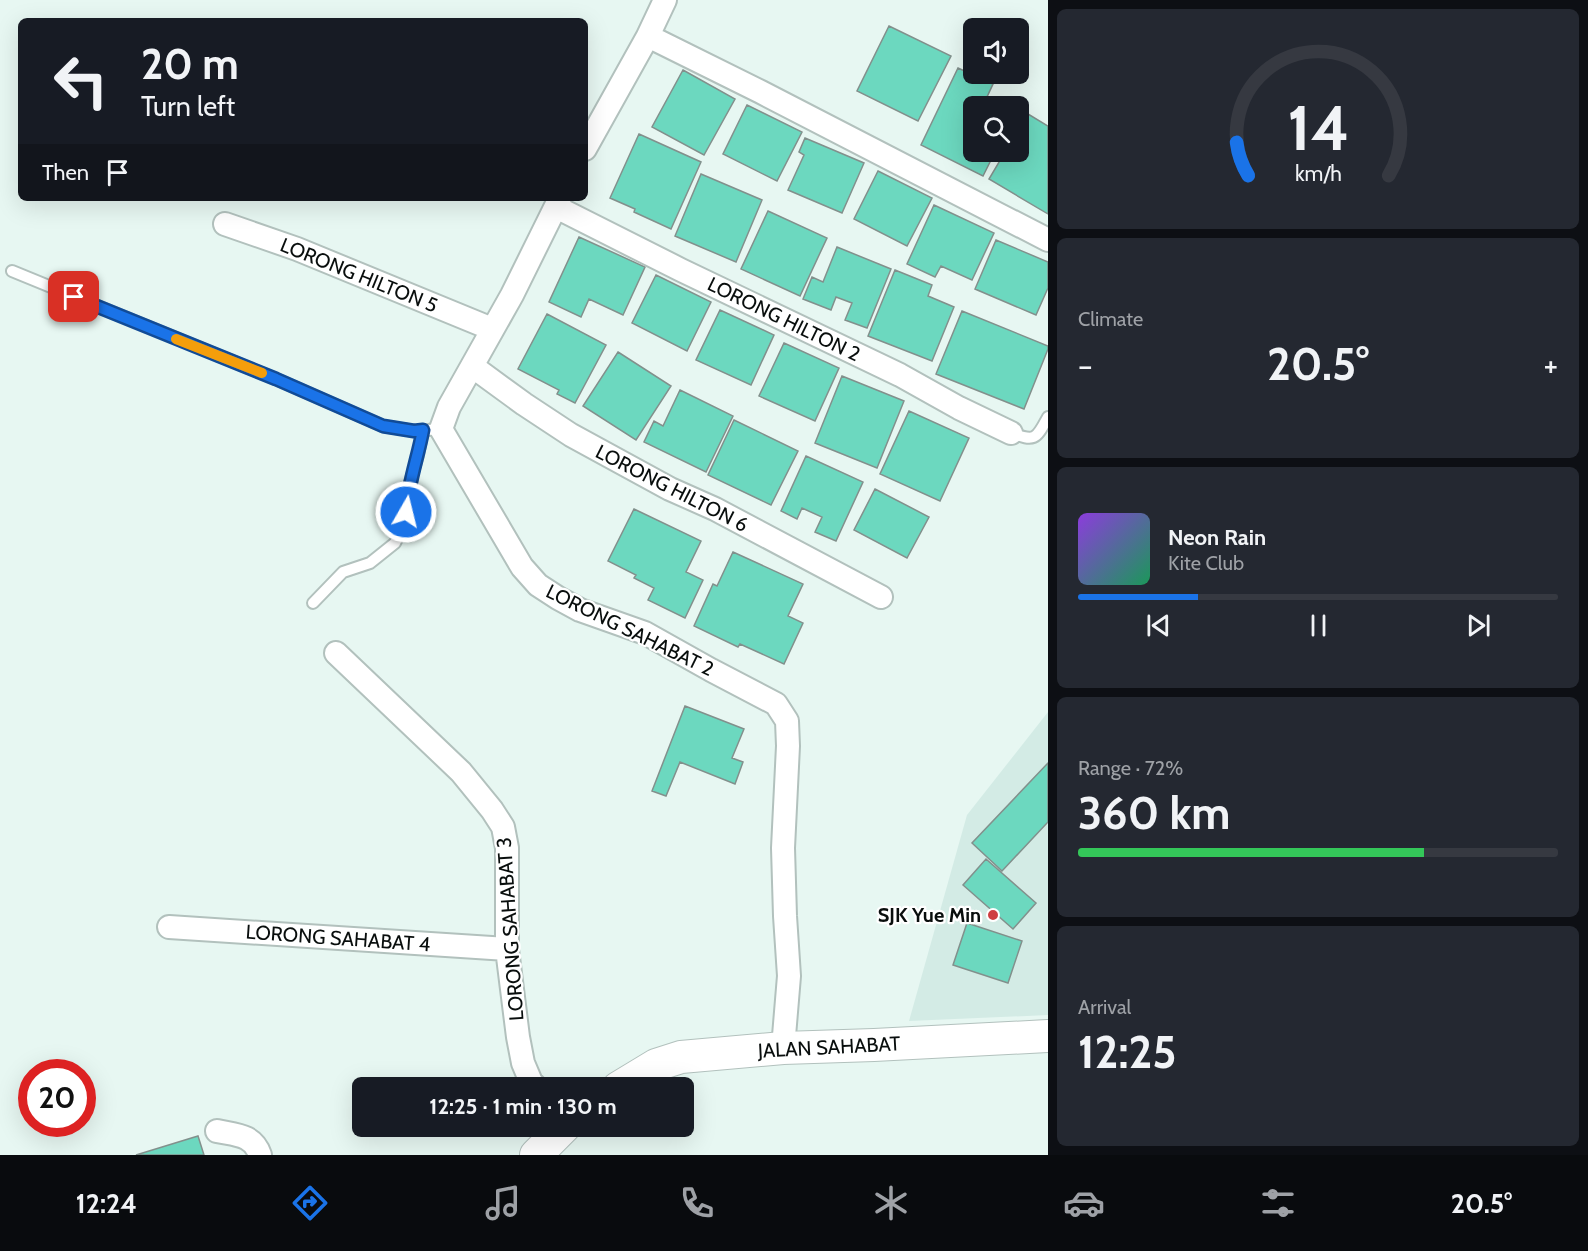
<!DOCTYPE html>
<html lang="en">
<head>
<meta charset="utf-8">
<style>
  body { margin:0; font-family:Cabin,sans-serif; background:#242831; color:#f1f3f6; height:100vh; display:flex; flex-direction:column; font-size:22px; white-space:nowrap }
  * { box-sizing:border-box; margin:0 }
  p { font-size:20px; color:#9ea1a6 }
  .icon { flex:none; width:33px; height:33px; fill:none; stroke:currentColor; stroke-width:2; stroke-linecap:round; stroke-linejoin:round }
  .map { position:relative; flex:1; overflow:hidden }
  .details { display:flex; flex-direction:column; gap:9px; padding:9px; background:#0d0f14; width:540px }
  .details>* { flex:none }
  .guide { position:absolute; left:18px; top:18px; width:570px; height:183px; border-radius:9px; box-shadow:0 6px 24px #0002; background:#171b24; color:#f1f3f6; overflow:hidden }
  .buttons { position:absolute; left:963px; top:18px; display:grid; gap:12px }
  .buttons a { display:grid; place-items:center; width:66px; height:66px; border-radius:9px; background:#171b24; box-shadow:0 6px 24px #0002; font-size:30px }
  .speed { position:absolute; left:18px; top:1059px; display:flex; gap:12px; font-size:30px; font-weight:700; text-align:center }
  .speed>* { display:grid; place-content:center; width:78px; height:78px; border-radius:50%; background:#171b24; box-shadow:0 6px 24px #0002; line-height:1 }
  .speed .limit { border:9px solid #d22; background:#fff; color:#111 }
  .pin { position:absolute; display:grid; place-items:center; width:51px; height:51px; color:#fff; margin:-26px; border-radius:12px; box-shadow:0 3px 9px #0006 }
  .me { position:absolute; width:66px; margin:-33px; rotate:8deg; stroke-linejoin:round; filter:drop-shadow(0 0 4px #0008) }
  .turn { display:flex; align-items:center; gap:21px; height:126px; padding:0 24px; font-size:27px }
  .turn .icon { width:78px; height:78px; stroke-width:2.5 }
  .turn b { display:block; font-size:42px; line-height:51px }
  .then { display:flex; align-items:center; height:57px; padding:0 24px; background:#0003; gap:12px; font-size:22px }
  .big { font-size:45px; font-weight:800; line-height:1.1 }
  .details .tile { flex:1; display:flex; flex-direction:column; justify-content:center; gap:9px; min-width:0; padding:0 21px; border-radius:9px; background:#242831 }
  .details .dial { align-items:center; gap:0 }
  .dial svg { height:156px; overflow:visible; fill:none; stroke:#363941; stroke-width:7; stroke-linecap:round; text-anchor:middle }
  .dial text { fill:#f1f3f6; stroke:none }
  .song { display:flex; align-items:center; gap:18px }
  .cover { width:72px; height:72px; border-radius:9px; background:linear-gradient(135deg,hsl(270 70% 55%),hsl(150 70% 35%)) }
  .played { height:6px; border-radius:3px; background:linear-gradient(90deg,#1a73e8 25%,#363941 25%) }
  .keys { display:flex; justify-content:space-around; direction:ltr }
  .heat { display:flex; justify-content:space-between; align-items:center; font-size:33px; direction:ltr }
  .charge { height:9px; border-radius:4px; background:linear-gradient(90deg,#34c759 72%,#363941 0) }
  .trip { position:absolute; left:352px; top:1077px; width:342px; height:60px; border-radius:9px; background:#171b24; box-shadow:0 6px 24px #0002; font-weight:800; line-height:60px; text-align:center }
  .tabs { display:flex; height:96px; justify-content:space-around; align-items:center; background:#090b0e; color:#9ea1a6 }
  .tabs .icon { width:42px; height:42px }
  .tabs .on { color:#1a73e8 }
  .tabs b { font-size:27px; color:#f1f3f6 }
  main { display:flex; flex:1; min-height:0 }
  .map>svg:first-child { display:block }
  .built { fill:#d3ebe5 }
  .building { fill:#6cd8bf; stroke:#82908c; stroke-width:1.5 }
  .lines { fill:none; stroke-linecap:round; stroke-linejoin:round }
  .lane-casing { stroke:#b2c1bd; stroke-width:14 }
  .street-casing { stroke:#b2c1bd; stroke-width:26 }
  .secondary-casing { stroke:#b2c1bd; stroke-width:34 }
  .lane { stroke:#fff; stroke-width:10 }
  .street { stroke:#fff; stroke-width:22 }
  .secondary { stroke:#fff; stroke-width:32 }
  .route-casing { stroke:#114b97; stroke-width:15 }
  .route { stroke:#1a73e8; stroke-width:10 }
  .slow { stroke:#f59e0b; stroke-width:10 }
  .poi-dot { fill:#ce3f41; stroke:#fff; stroke-width:2 }
  .labels { text-anchor:middle; dominant-baseline:central; stroke-width:4.5; stroke-linejoin:round; paint-order:stroke }
  .street-label { font-size:20px; fill:#090e0d; stroke:#fff }
  .poi-label { font-size:20px; font-weight:bold; fill:#090e0d; stroke:#fff; text-anchor:end }
</style>
</head>
<body>
<main>
<div class="map">
<svg width="1048" height="1155" viewBox="0 0 1048 1155">
  <rect width="100%" height="100%" fill="#e7f7f2"/>
  <!-- built -->
  <path class="built" d="M1048,712V1015L909,1021L967,815Z"/>
  <!-- building -->
  <path class="building" d="M889,26L951,56L918,121L857,91Z
    M958,68L993,84L987,97L1006,106H974V152H995L983,176L921,145Z
    M683,70L735,99L704,155L652,127Z
    M747,105L802,132L777,181L723,154Z
    M1028,114L1048,126V214L989,179L1005,152H1018V129Z
    M639,134L701,162L671,229L634,212L635,209L610,198Z
    M805,138L864,163L842,213L788,190L804,155L799,152Z
    M878,171L932,198L907,246L854,219Z
    M701,174L762,200L736,262L675,236Z
    M934,205L994,233L972,280L941,266L935,277L907,264Z
    M768,211L827,238L800,296L741,269Z
    M579,237L645,267L623,315L589,299L581,317L549,302Z
    M996,240L1048,262V288L1036,315L975,289Z
    M837,247L891,269L867,328L845,320L852,303L836,297L831,310L803,299L812,277L823,282Z
    M895,270L932,285L928,296L954,307L932,361L868,336Z
    M656,275L711,302L687,351L632,323Z
    M720,310L774,335L751,385L696,360Z
    M962,311L1048,346V349L1024,409L936,374Z
    M547,314L606,345L575,403L557,394L559,390L518,369Z
    M784,343L839,368L815,421L759,396Z
    M618,352L671,386L636,440L583,406Z
    M842,376L904,401L877,468L815,443Z
    M680,390L733,416L706,472L644,442L654,421L663,426Z
    M909,411L969,438L940,501L880,474Z
    M734,420L798,451L771,505L708,475Z
    M806,456L863,482L836,541L815,532L822,517L802,508L797,519L781,511Z
    M875,489L929,517L907,558L854,530Z
    M634,509L701,541L686,572L703,580L685,618L648,600L654,588L634,578L636,575L608,561Z
    M733,552L803,584L788,616L803,623L784,664L740,644L738,647L694,626L713,584L717,586Z
    M685,706L744,729L732,758L743,762L735,784L680,762L666,796L652,791Z
    M1048,763V822L1002,871L972,843Z
    M986,859L1036,903L1013,929L963,885Z
    M967,923L1022,941L1008,983L953,965Z
    M198,1136L204,1155H136Z"/>
  <g class="lines">
    <!-- lane casing -->
    <g class="lane-casing">
      <path id="lane" d="M12,271L276,379L383,426L414,431L441,429
        M1011,433C1036,442 1036,439 1048,417
        M313,603L343,572L370,563L395,543L403,526L407,512V493L418,455L423,430"/>
    </g>
    <!-- street casing -->
    <g class="street-casing">
      <path id="street" d="M648,36L761,92L1048,240
        M585,149L648,36L665,0
        M560,198L512,295L449,407L441,429L522,567L538,585L558,598L580,610L645,633L711,670L776,704L787,721L788,746L783,848L785,916L789,976L783,1048
        M556,207L681,270L900,375L959,408L1011,433
        M225,224L297,249L492,329
        M472,366L524,404L571,435L670,489L715,509L881,597
        M336,653L461,772L492,810L503,827L507,848V949L518,1037L523,1063L531,1082L537,1088
        M169,927L507,949
        M217,1131C235,1135 253,1134 260,1155"/>
    </g>
    <!-- secondary casing -->
    <g class="secondary-casing">
      <path id="secondary" d="M618,1088L656,1065L681,1057L783,1048L874,1045L1048,1036
        M536,1155L565,1126"/>
    </g>
    <!-- lane -->
    <use href="#lane" class="lane"/>
    <!-- street -->
    <use href="#street" class="street"/>
    <!-- secondary -->
    <use href="#secondary" class="secondary"/>
  </g>
  <g class="lines">
    <!-- route casing -->
    <g class="route-casing">
      <path id="route" d="M74,297L276,379L383,426L414,431L423,430C418,457 408,484 406,512"/>
    </g>
    <!-- route -->
    <use href="#route" class="route"/>
    <!-- slow -->
    <path class="slow" d="M176,339L262,373"/>
  </g>
  <!-- markers -->
  <circle class="poi-dot" cx="993" cy="915" r="6"/>
  <g class="labels">
    <!-- street labels -->
    <g class="street-label">
      <text transform="translate(359 275) rotate(22)">LORONG HILTON 5</text>
      <text transform="translate(784 319) rotate(26)">LORONG HILTON 2</text>
      <text transform="translate(672 488) rotate(27)">LORONG HILTON 6</text>
      <text transform="translate(630 630) rotate(26)">LORONG SAHABAT 2</text>
      <text transform="translate(510 929) rotate(-94)">LORONG SAHABAT 3</text>
      <text transform="translate(338 938) rotate(4)">LORONG SAHABAT 4</text>
      <text transform="translate(829 1047) rotate(-3)">JALAN SAHABAT</text>
    </g>
    <!-- poi labels -->
    <g class="poi-label">
      <text x="981" y="915">SJK Yue Min</text>
    </g>
  </g>
</svg>
<div class="buttons">
<a><svg class="icon" aria-label="sound" viewBox="0 0 24 24"><path d="M4 9h4l5-4v14l-5-4H4zM17 9q2 3 0 6"/></svg></a>
<a><svg class="icon" aria-label="search" viewBox="0 0 24 24"><circle cx="10" cy="10" r="6"/><path d="M15 15l6 6"/></svg></a>
</div>
<div class="speed"><div class="limit">20</div></div>
<div class="pin" style="left:74px;top:297px;background:#d93025"><svg class="icon" aria-label="arrive" viewBox="0 0 24 24"><path d="M6 21V4h12l-3 4 3 4H6"/></svg></div>
<svg class="me" style="left:406px;top:512px" viewBox="-20 -20 40 40"><circle r="17" fill="#1a73e8" stroke="#fff" stroke-width="3"/><path d="M0-11L8 9 0 5-8 9z" fill="#fff"/></svg>
<div class="trip">12:25 · 1 min · 130 m</div>
<div class="guide">
<div class="turn"><svg class="icon" aria-label="left" viewBox="0 0 24 24"><path d="M17 20v-9H6M10 6l-5 5 5 5"/></svg><div><b>20 m</b>Turn left</div></div>
<div class="then">Then<svg class="icon" aria-label="arrive" viewBox="0 0 24 24"><path d="M6 21V4h12l-3 4 3 4H6"/></svg></div>
</div>
</div>
<section class="details">
<div class="tile dial"><svg viewBox="0 0 100 80">
<path d="M14 69A42 42 0 1 1 86 69"/>
<path d="M14 69A42 42 0 0 1 8 52" stroke="#1a73e8"/>
<text x="50" y="56" font-size="32" font-weight="700">14</text>
<text x="50" y="72" font-size="11">km/h</text>
</svg></div>
<div class="tile"><p>Climate</p>
<div class="heat"><a>−</a><b class="big">20.5°</b><a>+</a></div>
</div>
<div class="tile">
<div class="song"><i class="cover"></i><div><b>Neon Rain</b><p>Kite Club</p></div></div>
<div class="played"></div>
<div class="keys"><svg class="icon" aria-label="previous" viewBox="0 0 24 24"><path d="M18 5L8 12l10 7zM5 5v14"/></svg><svg class="icon" aria-label="pause" viewBox="0 0 24 24"><path d="M8 5v14M16 5v14"/></svg><svg class="icon" aria-label="next" viewBox="0 0 24 24"><path d="M6 5l10 7-10 7zM19 5v14"/></svg></div>
</div>
<div class="tile"><p>Range · 72%</p><b class="big">360 km</b><div class="charge"></div></div>
<div class="tile"><p>Arrival</p><b class="big">12:25</b></div>
</section>
</main>
<nav class="tabs">
<b>12:24</b>
<svg class="icon on" aria-label="directions" viewBox="0 0 24 24"><path d="M12 3l9 9-9 9-9-9zM9 14v-3h6M13 9l2 2-2 2"/></svg>
<svg class="icon" aria-label="music" viewBox="0 0 24 24"><path d="M9 18V5l10-2v13"/><circle cx="6" cy="18" r="3"/><circle cx="16" cy="16" r="3"/></svg>
<svg class="icon" aria-label="phone" viewBox="0 0 24 24"><path d="M5 4h4l2 5-3 2q2 4 5 5l2-3 5 2v4C11 20 4 13 5 4z"/></svg>
<svg class="icon" aria-label="climate" viewBox="0 0 24 24"><path d="M12 3v18M4 7l16 10M4 17L20 7"/></svg>
<svg class="icon" aria-label="car" viewBox="0 0 24 24"><path d="M5 17H2v-5l4-1 3-4h7l3 4 3 1v5h-3M9 17h6M6 11h13"/><circle cx="7" cy="17" r="2"/><circle cx="17" cy="17" r="2"/></svg>
<svg class="icon" aria-label="filters" viewBox="0 0 24 24"><path d="M4 7h16M4 17h16"/><circle cx="9" cy="7" r="2"/><circle cx="15" cy="17" r="2"/></svg>
<b>20.5°</b>
</nav>
</body>
</html>
